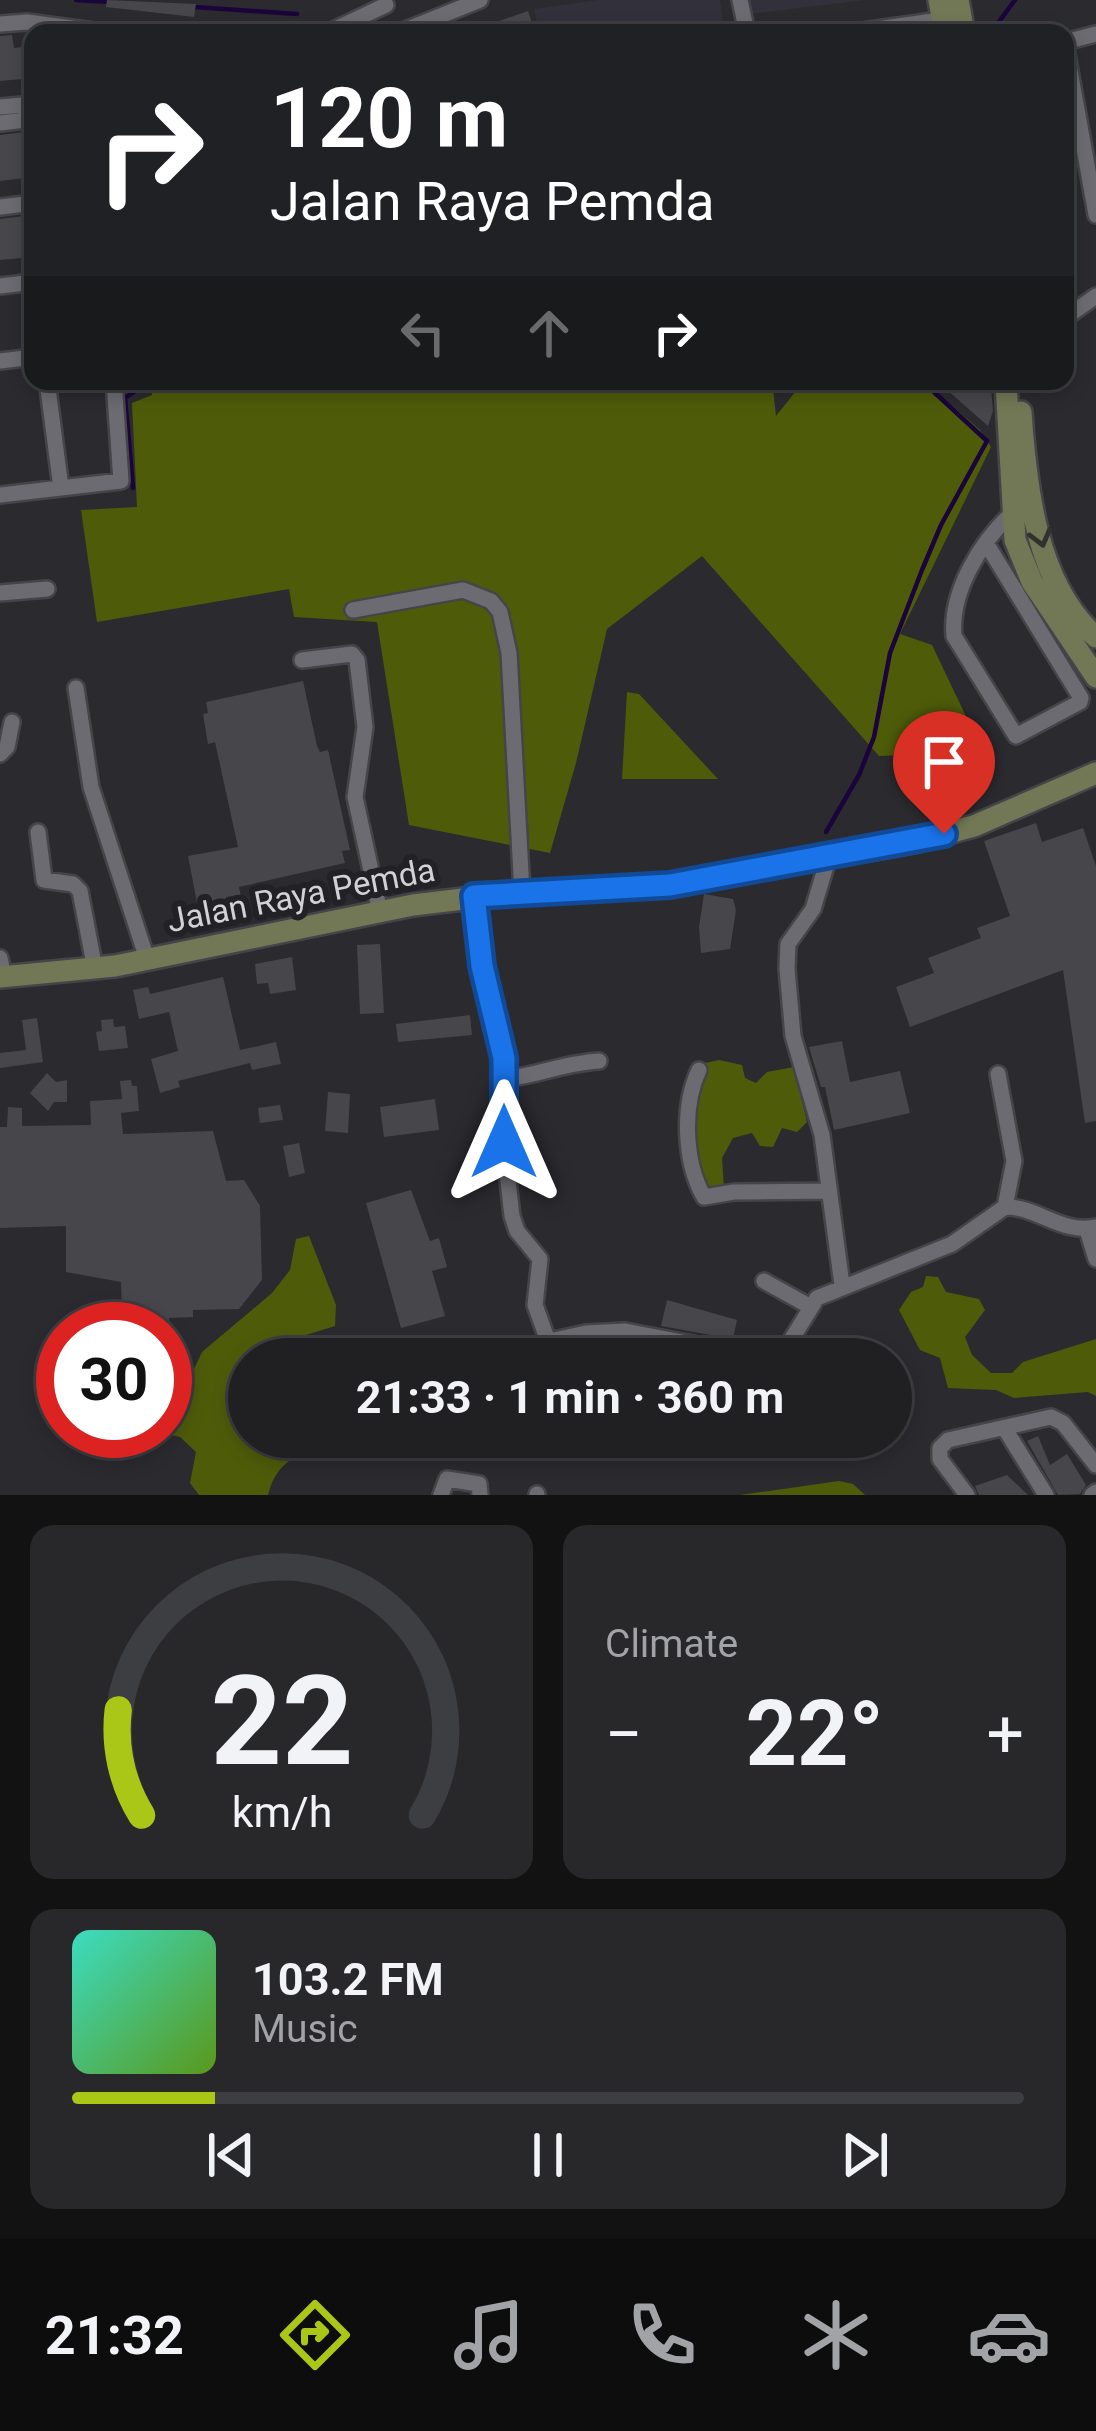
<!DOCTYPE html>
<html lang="en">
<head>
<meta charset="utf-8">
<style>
  body { margin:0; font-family:Roboto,sans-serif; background:#28282b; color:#f1f3f6; height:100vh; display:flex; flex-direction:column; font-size:45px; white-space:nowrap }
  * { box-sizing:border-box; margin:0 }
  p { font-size:39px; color:#a2a3a6 }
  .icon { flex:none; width:66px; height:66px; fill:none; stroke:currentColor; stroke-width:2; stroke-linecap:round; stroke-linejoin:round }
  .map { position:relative; height:1495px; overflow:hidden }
  .sheet { display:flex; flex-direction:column; gap:30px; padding:30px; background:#121213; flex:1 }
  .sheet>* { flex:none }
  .banner { position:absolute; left:24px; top:24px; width:1050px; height:366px; border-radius:24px; box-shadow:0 6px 18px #0003,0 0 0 3px #3d3e41; background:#202124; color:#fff; overflow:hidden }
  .speed { position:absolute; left:36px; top:1302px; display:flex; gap:24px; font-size:60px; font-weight:700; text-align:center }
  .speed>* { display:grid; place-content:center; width:156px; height:156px; border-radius:50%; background:#202023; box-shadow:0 6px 18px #0003,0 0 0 3px #3d3e41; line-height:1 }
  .speed .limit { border:18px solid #d22; background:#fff; color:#111 }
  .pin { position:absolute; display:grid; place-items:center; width:102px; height:102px; color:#fff; margin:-123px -51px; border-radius:50% 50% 50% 0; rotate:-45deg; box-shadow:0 0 12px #0007 }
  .pin .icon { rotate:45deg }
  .me { position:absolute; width:132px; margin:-66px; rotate:0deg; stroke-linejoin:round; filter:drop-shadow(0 0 9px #0008) }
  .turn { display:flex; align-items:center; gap:42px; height:252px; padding:0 48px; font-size:54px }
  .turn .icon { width:156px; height:156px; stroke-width:2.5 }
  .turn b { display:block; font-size:84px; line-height:102px }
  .lanes { display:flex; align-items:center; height:114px; padding:0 48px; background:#0003; justify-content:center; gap:60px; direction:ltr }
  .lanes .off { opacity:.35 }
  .big { font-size:90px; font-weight:700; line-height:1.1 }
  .sheet .widget { flex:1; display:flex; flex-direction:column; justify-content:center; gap:18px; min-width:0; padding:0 42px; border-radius:24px; background:#28282b }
  .sheet .dial { align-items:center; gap:0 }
  .dial svg { height:312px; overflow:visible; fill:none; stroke:#3d3e41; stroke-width:7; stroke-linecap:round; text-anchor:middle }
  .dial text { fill:#f1f3f6; stroke:none }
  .song { display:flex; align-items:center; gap:36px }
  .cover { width:144px; height:144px; border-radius:18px; background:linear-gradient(135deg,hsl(170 70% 55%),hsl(90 70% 35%)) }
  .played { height:12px; border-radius:6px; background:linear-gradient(90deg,#aac718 15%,#3d3e41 15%) }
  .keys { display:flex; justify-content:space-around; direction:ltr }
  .heat { display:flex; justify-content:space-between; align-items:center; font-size:66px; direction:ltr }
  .sheet .tiles { flex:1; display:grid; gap:30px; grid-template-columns:1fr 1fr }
  .widget:last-child { grid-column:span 2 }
  .trip { position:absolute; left:228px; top:1338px; width:684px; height:120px; border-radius:60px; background:#202023; box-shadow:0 6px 18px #0003,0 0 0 3px #3d3e41; font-weight:700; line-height:120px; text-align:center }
  .tab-bar { display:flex; height:192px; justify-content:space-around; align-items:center; background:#0d0d0e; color:#a2a3a6 }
  .tab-bar .icon { width:84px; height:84px }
  .tab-bar .active { color:#aac718 }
  .tab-bar b { font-size:54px; color:#f1f3f6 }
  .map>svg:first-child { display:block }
  .built { fill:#32303b }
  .green { fill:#4e5c0a }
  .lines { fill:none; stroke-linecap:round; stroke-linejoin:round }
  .stream { stroke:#1a043b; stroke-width:4.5 }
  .building { fill:#47464b }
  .street-casing { stroke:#454549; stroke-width:20 }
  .secondary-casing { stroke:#454549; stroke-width:26 }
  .street { stroke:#6c6b71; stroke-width:15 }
  .secondary { stroke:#727855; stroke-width:21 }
  .oneway { stroke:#31322f }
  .route-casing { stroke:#114b97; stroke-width:30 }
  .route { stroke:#1a73e8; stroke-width:21 }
  .labels { text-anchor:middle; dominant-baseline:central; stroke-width:12; stroke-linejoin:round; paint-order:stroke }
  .street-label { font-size:33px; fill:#d2d2d5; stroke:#212126 }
</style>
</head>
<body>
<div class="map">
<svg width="1096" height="1495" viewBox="0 0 1096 1495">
  <rect width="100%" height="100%" fill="#2b2a2f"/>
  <!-- built -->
  <path class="built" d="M598,0H720L723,23L619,33H539L534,9Z
    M745,0H866L749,14Z"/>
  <!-- green -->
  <path class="green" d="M152,381H772L776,416L804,381H924L980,430L991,447L900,634L932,645L983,752L879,756L702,556L607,629L576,763L550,853L409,825L377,622L294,617L289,589L97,622L81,510L137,507L132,403L152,395Z
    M627,692L639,694L718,779H622Z
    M719,1060L742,1065L745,1078L756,1083L767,1072L794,1067L807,1122L797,1132L782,1128L773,1147L760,1146L752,1133L733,1138L722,1158L724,1188L713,1197L694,1169L693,1087L705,1063Z
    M309,1236L336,1305L335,1326L306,1335L303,1359H249V1437H371L373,1446C328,1449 282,1442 268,1495H199L190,1483L196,1452L180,1437L154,1431H165V1394L194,1369L202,1352L272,1293L290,1270L296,1239Z
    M926,1276L938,1277L946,1292L979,1299L985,1310L965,1337L972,1355L991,1373H1012L1023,1362L1096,1339V1396L1088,1392L1014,1398L996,1390L948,1388L940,1358L920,1350L899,1310L911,1292L923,1287Z
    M809,1335C834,1336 846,1339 862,1359H794Z
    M839,1481L853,1484L865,1495H740Z"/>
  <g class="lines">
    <!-- stream -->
    <path class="stream" d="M76,0L111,2
      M194,7L297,14
      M969,27L998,23L1015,0
      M133,488L125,398L150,381
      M826,832L859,775L874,737L890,653L922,570L941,525L987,441L922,381"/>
  </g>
  <!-- building -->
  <path class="building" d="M107,0L196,4L194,17L106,7Z
    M528,11L534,29L521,33H465Z
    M12,35L14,48L30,46L33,78L0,81V36Z
    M33,131V177L0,181V135Z
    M33,215V257L0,260V219Z
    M937,381H984L991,388L993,411L988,426Z
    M303,681L317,746L320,752L328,750L350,850L342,851L345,863L239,887L245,915L212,921L209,906L198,908L188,856L238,847L215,742L208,744L203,714L208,713L206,702Z
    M1036,823L1042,842L1083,828L1096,866V1121L1085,1123L1063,970L910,1027L896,987L934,973L928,958L981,938L977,928L1010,916L984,841Z
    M704,894L733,899L736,910L730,949L701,953L699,927Z
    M380,944L384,1013L360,1014L357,945Z
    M292,957L296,990L270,994L268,983L257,984L255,964Z
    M223,977L240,1050L276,1042L281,1064L252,1070L250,1063L178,1081L180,1087L160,1093L151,1059L178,1051L169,1012L139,1019L133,990L148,987L150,994Z
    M470,1015L472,1035L398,1042L396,1024Z
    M37,1018L43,1062L0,1068V1053L26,1050L22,1020Z
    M113,1019L114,1027L125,1026L128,1048L99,1051L96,1032L102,1031L101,1020Z
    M842,1041L850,1082L900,1071L910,1113L834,1130L825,1087H821L809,1047Z
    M47,1073L56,1082L67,1080V1102H54L48,1111L30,1093Z
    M131,1080L132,1086H137L139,1111L121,1113L123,1134L213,1131L226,1181L244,1180L260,1206L262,1280L239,1309L193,1310V1317L169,1318L170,1329H136V1312H122L121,1282L66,1272V1226L0,1228V1127H7L8,1107L22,1108V1126L91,1125L90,1101L122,1099L120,1081Z
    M328,1092L350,1094L348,1133L325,1131Z
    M435,1099L439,1130L384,1137L380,1107Z
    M280,1105L283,1120L260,1123L258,1108Z
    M299,1143L305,1173L289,1177L283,1146Z
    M411,1190L430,1241L439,1238L447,1267L432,1271L445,1316L401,1328L366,1203Z
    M667,1300L737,1320L733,1339L661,1326Z
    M1038,1436L1050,1465L1067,1454L1086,1485L1080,1494L1058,1495L1027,1441Z
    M1007,1475L1028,1495H979L975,1486Z"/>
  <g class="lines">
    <!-- street casing -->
    <g class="street-casing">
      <path id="street" d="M740,0L747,33
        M0,24L27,22L109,33
        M327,33L386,5
        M398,33L480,0
        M849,33L947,19
        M1065,42L1096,34
        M1065,43L1096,215
        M0,107L33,104
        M0,123L33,119
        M0,207L33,203
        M0,286L33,282
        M1065,318L1096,296
        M0,361L33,357
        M47,381L61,488
        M0,495L121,481L114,381
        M986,543L1081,698L1080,702L1016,736L954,636C950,592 980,543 1011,514
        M0,593L47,589
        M353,610L463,590L491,601L500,612L509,653L522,892
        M302,660L352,654L357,660L365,727L355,797L380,912
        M76,688L91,787L147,959
        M0,754L7,747L12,722
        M38,832L44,880L73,884L80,891L95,969
        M829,856L813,909L788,944L787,969L793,1036L822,1135L842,1285
        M474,896L482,966L504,1058L505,1155L512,1216L517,1231L540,1259L535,1305L548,1341
        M0,958L4,977
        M699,1070C682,1106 684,1162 704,1197L734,1192L828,1191
        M998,1074L1014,1161L1005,1207
        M505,1079C539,1075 564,1063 599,1061
        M1087,1230L1096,1259
        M764,1281L809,1306
        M469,1359L478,1351L513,1349L586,1333L625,1331L735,1352L777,1351L788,1345L817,1298L952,1244L1005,1207C1036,1206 1063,1235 1096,1227
        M1005,1429L1046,1495
        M586,1437L620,1449L627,1437
        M441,1495L447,1479L479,1484L480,1495
        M537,1495V1494
        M967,1495L940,1459V1448L948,1440L1051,1417L1063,1423L1096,1465
        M1092,1495L1096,1492"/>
    </g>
    <!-- secondary casing -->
    <g class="secondary-casing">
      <path id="secondary" d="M939,0L945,33
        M958,0L964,33
        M1006,382L1015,540L1032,582L1096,677
        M1021,412C1026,486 1036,585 1096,637
        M0,977L115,966L413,905L522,892L670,885L914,842L974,826L1096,773"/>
    </g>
    <!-- street -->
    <use href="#street" class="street"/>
    <!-- secondary -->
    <use href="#secondary" class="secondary"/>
  </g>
  <!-- one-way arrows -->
  <defs><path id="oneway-chevron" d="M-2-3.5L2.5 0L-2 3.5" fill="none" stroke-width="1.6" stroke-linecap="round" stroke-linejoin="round" transform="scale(3)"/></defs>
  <use class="oneway" href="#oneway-chevron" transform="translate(1041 538) rotate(75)"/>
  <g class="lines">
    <!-- route casing -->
    <g class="route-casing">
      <path id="route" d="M504,1142V1058L482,966L474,896L670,885L944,834"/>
    </g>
    <!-- route -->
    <use href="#route" class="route"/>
  </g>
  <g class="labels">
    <!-- street labels -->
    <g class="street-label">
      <text transform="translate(301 895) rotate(-11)">Jalan Raya Pemda</text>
    </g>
  </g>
</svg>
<div class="speed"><div class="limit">30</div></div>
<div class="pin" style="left:944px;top:834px;background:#d93025"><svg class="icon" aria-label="arrive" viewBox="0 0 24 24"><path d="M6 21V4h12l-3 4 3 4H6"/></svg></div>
<svg class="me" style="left:504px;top:1142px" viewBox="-20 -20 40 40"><path d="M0-17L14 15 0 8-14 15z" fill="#1a73e8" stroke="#fff" stroke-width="4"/></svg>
<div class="trip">21:33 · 1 min · 360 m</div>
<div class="banner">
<div class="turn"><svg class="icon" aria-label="right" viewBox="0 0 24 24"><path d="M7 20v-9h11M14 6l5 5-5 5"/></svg><div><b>120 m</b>Jalan Raya Pemda</div></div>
<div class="lanes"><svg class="icon off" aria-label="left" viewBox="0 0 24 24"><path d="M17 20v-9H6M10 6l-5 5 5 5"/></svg><svg class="icon off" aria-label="ahead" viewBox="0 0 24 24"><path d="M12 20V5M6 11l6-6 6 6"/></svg><svg class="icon" aria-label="right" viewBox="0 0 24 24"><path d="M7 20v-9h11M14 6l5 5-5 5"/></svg></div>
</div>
</div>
<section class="sheet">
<div class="tiles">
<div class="widget dial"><svg viewBox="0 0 100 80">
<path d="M14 69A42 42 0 1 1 86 69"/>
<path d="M14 69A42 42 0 0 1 8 42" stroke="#aac718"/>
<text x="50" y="56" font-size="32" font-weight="700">22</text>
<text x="50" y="72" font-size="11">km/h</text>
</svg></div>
<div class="widget"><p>Climate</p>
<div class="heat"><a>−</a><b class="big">22°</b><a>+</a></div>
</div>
<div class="widget">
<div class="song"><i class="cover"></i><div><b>103.2 FM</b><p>Music</p></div></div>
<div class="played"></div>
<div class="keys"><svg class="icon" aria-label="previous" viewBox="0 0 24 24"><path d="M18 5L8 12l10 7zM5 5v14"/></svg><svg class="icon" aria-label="pause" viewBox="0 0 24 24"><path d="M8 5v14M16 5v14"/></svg><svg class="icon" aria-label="next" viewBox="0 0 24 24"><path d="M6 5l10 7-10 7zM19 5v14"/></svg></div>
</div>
</div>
</section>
<nav class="tab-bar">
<b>21:32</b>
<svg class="icon active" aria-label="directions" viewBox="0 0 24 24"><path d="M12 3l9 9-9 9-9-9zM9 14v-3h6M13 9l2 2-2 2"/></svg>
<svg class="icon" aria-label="music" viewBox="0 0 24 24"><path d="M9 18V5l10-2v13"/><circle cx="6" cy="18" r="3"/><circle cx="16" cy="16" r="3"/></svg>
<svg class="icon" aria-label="phone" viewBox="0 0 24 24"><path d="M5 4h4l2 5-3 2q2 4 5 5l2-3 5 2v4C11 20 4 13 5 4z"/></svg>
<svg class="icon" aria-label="climate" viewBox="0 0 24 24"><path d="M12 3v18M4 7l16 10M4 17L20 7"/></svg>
<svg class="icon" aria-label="car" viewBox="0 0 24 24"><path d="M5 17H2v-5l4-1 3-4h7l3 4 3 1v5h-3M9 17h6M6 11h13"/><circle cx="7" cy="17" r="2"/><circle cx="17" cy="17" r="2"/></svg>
</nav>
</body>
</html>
